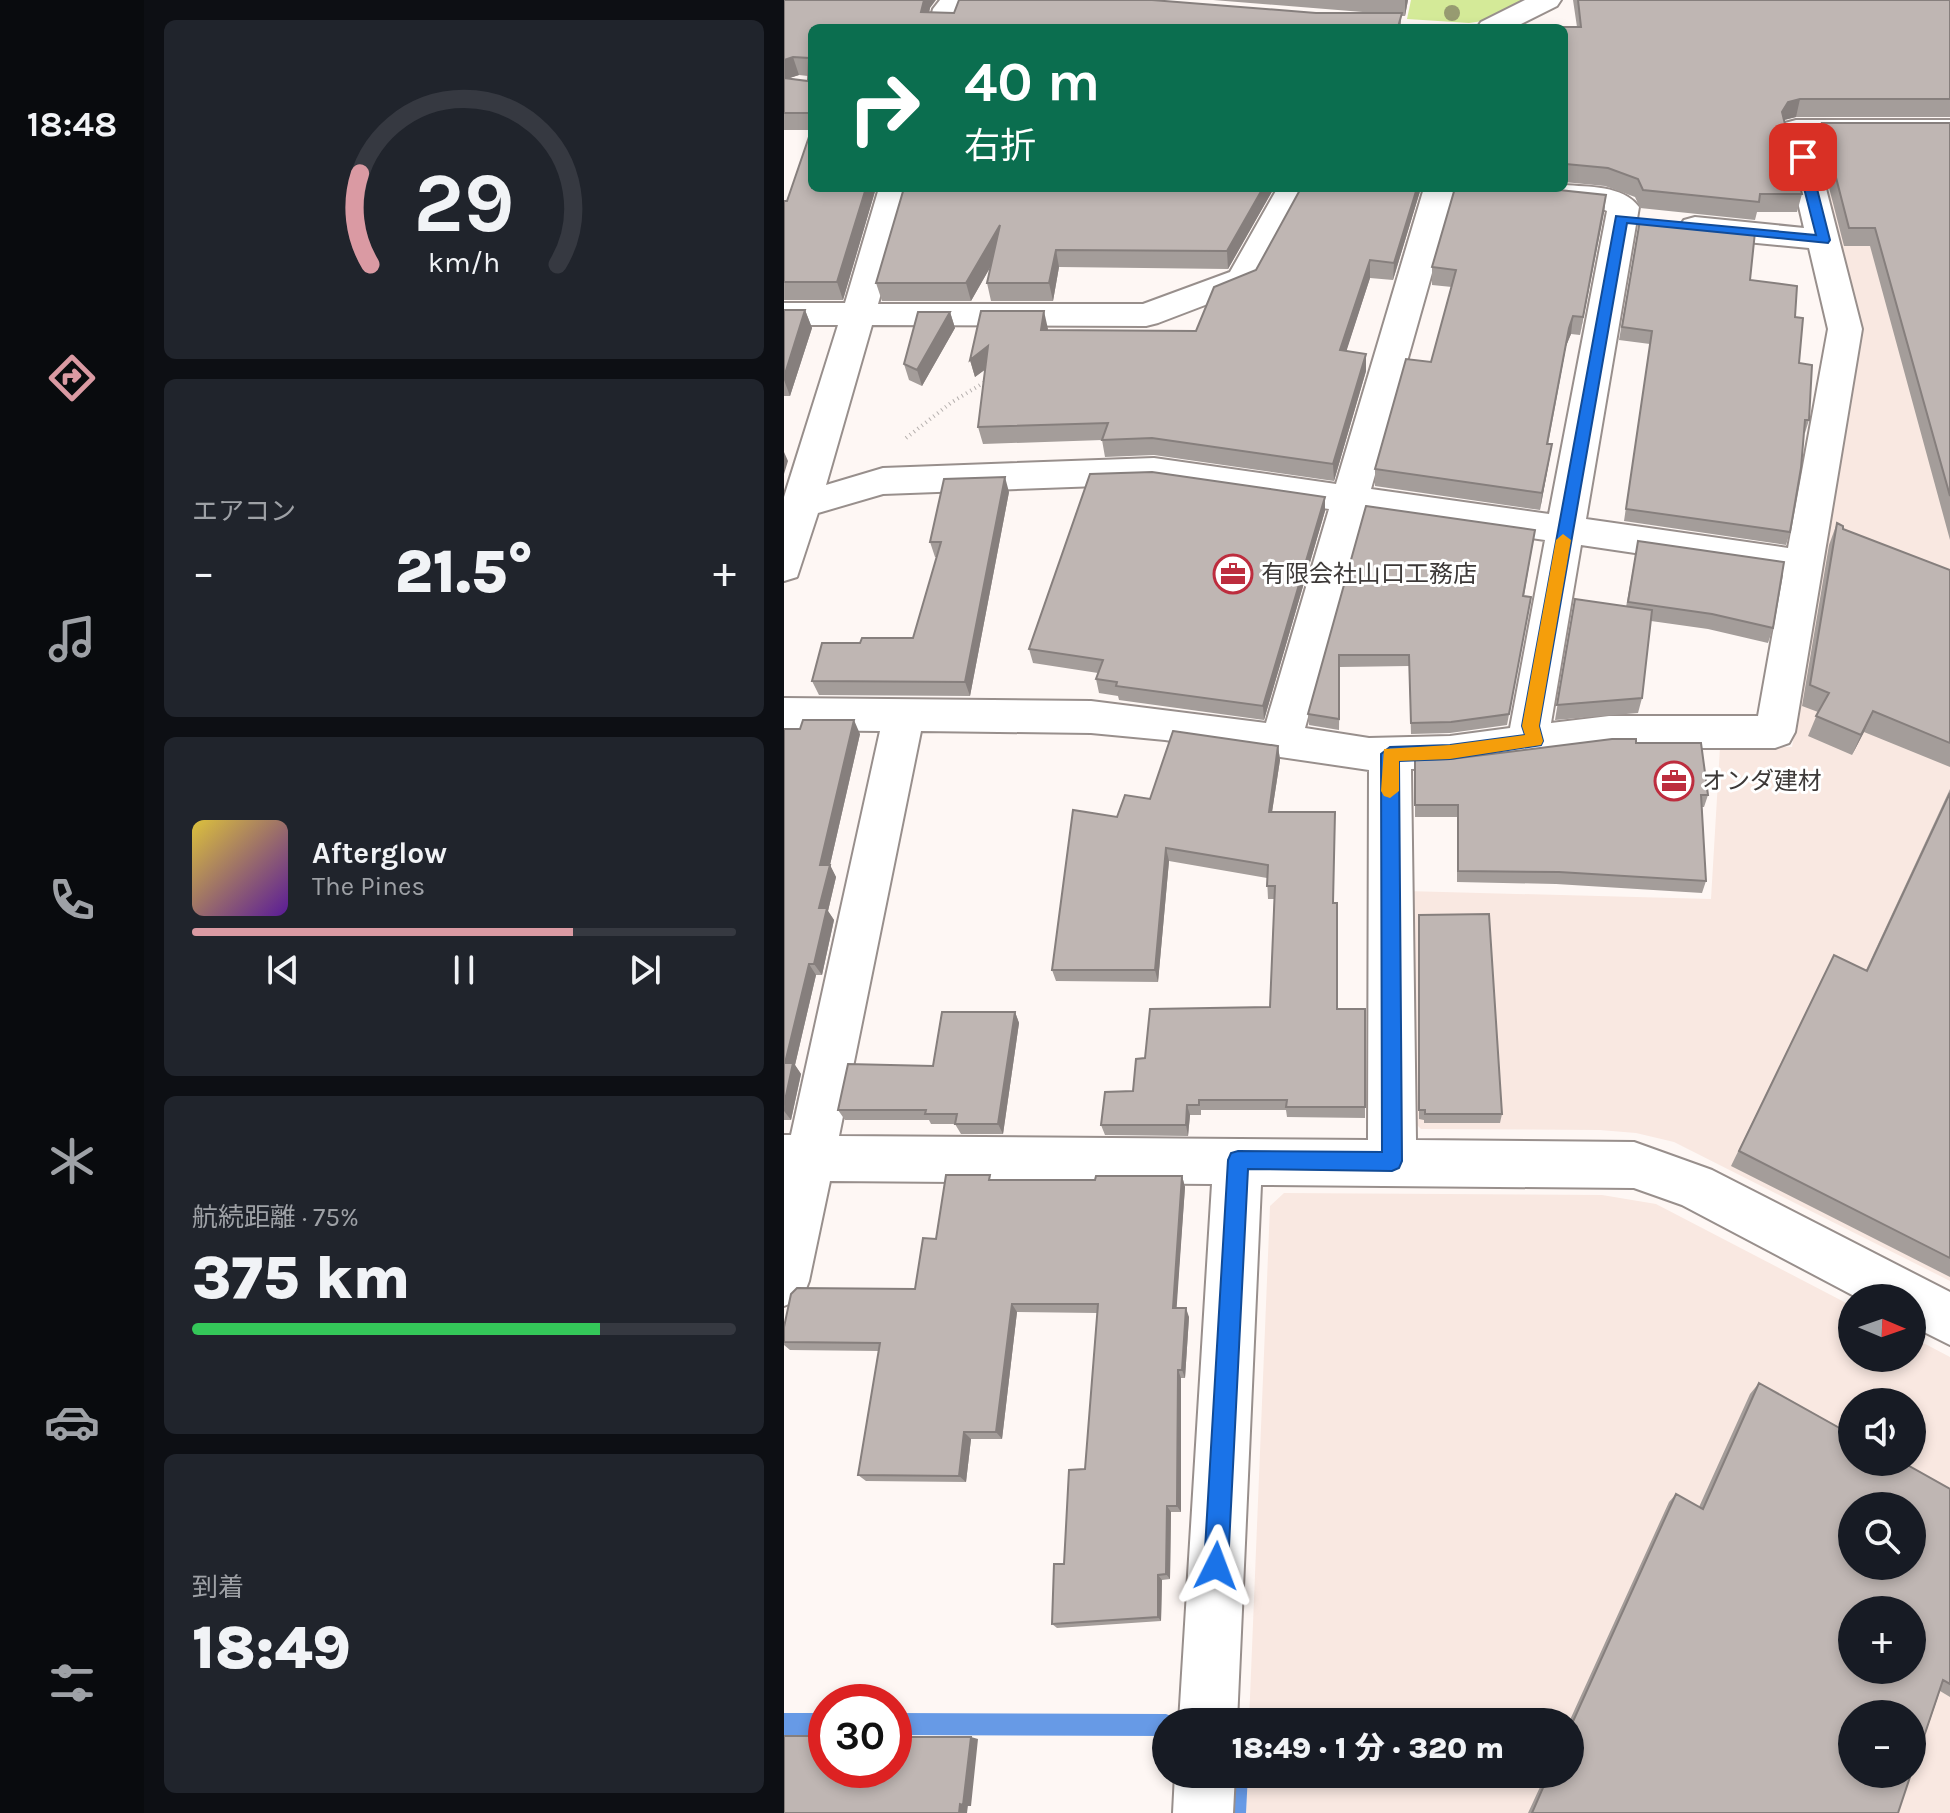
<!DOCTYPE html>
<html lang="ja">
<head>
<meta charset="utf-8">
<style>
  body { margin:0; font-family:Karla,"Noto Sans JP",sans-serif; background:#20242c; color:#f1f3f6; height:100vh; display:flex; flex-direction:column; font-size:30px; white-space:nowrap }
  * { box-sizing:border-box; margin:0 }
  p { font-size:26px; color:#9ea1a6 }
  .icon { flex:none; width:44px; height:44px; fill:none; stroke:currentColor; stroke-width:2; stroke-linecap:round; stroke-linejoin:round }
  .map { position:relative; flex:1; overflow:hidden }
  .side { display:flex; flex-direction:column; gap:20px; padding:20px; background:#0d0f14; width:640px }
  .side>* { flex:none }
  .guide { position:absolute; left:24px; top:24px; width:760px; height:168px; border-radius:12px; box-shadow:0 4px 12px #0003; background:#0b6e4f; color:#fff; overflow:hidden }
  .needle { width:52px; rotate:92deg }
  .tools { position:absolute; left:1054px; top:1284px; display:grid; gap:16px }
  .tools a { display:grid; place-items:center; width:88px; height:88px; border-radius:50%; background:#171b24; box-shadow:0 4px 12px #0003; font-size:40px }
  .speed { position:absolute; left:24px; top:1684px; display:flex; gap:16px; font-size:40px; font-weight:700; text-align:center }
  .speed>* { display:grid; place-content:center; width:104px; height:104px; border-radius:50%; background:#171b24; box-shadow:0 4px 12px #0003; line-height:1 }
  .speed .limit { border:12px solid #d22; background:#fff; color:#111 }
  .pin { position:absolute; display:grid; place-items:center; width:68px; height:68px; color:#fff; margin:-34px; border-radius:16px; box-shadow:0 4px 12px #0006 }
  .me { position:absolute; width:88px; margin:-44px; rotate:3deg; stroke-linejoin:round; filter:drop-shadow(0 0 6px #0008) }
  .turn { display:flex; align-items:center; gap:28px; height:168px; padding:0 24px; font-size:36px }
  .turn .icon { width:104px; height:104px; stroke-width:2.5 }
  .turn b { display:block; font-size:56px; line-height:68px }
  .big { font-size:60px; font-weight:800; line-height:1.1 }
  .side .card { flex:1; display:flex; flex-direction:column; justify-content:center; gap:12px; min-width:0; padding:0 28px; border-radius:12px; background:#20242c }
  .side .dial { align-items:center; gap:0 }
  .dial svg { height:208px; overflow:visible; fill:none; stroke:#363941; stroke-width:7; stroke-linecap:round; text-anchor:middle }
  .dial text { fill:#f1f3f6; stroke:none }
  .song { display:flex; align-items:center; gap:24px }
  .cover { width:96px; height:96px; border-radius:12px; background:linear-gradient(135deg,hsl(50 70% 55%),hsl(270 70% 35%)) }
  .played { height:8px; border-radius:4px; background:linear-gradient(90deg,#da9aa3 70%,#363941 70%) }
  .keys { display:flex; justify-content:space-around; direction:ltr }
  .heat { display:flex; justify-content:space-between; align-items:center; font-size:44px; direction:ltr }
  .charge { height:12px; border-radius:6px; background:linear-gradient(90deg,#34c759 75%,#363941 0) }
  .trip { position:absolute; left:368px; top:1708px; width:432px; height:80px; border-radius:40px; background:#171b24; box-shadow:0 4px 12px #0003; font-weight:800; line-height:80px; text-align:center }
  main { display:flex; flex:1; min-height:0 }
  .menu { display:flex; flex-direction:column; width:144px; justify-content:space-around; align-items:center; background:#090b0e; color:#9ea1a6 }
  .menu .icon { width:56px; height:56px }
  .menu .selected { color:#da9aa3 }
  .menu b { font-size:36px; color:#f1f3f6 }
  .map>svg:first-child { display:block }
  .built { fill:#f9e8e1; fill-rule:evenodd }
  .green { fill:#d4ea98 }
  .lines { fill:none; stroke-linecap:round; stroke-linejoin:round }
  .stream { fill:#679ae6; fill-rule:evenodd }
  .minor-casing { stroke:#988f8c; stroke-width:4 }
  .path { stroke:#b6b0ae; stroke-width:4; stroke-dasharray:1 4; stroke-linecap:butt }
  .minor { fill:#fff; fill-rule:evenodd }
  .tree { fill:#979b71 }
  .wall { fill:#a49d9a; fill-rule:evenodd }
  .shaded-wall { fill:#867f7d }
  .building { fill:#bfb6b3; stroke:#867f7d; stroke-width:2; fill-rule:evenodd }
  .route { fill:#1a73e8; stroke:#114b97; stroke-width:2 }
  .slow { fill:#f59e0b }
  .labels { text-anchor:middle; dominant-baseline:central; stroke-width:6; stroke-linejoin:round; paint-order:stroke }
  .poi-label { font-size:24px; fill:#3d3938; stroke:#fff; text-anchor:start }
</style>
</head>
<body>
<main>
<nav class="menu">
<b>18:48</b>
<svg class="icon selected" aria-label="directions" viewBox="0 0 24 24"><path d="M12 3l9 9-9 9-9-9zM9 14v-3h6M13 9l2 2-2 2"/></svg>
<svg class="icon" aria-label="music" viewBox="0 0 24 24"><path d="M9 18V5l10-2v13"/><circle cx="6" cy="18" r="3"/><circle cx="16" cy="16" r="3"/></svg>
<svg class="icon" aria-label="phone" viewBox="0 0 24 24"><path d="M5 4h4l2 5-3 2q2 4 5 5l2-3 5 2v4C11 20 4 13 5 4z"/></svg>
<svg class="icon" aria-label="climate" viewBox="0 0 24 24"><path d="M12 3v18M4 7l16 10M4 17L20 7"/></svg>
<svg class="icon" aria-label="car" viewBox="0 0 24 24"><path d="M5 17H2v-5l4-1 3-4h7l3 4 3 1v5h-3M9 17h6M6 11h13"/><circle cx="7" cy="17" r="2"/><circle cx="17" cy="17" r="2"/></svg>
<svg class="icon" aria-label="filters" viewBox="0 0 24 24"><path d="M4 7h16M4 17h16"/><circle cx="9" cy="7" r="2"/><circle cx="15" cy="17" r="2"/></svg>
</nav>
<section class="side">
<div class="card dial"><svg viewBox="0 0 100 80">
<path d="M14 69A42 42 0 1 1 86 69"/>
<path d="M14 69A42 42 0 0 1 10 34" stroke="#da9aa3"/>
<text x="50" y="56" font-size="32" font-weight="700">29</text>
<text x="50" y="72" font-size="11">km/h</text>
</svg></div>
<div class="card"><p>エアコン</p>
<div class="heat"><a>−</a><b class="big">21.5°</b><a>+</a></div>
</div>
<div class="card">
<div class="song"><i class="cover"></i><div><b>Afterglow</b><p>The Pines</p></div></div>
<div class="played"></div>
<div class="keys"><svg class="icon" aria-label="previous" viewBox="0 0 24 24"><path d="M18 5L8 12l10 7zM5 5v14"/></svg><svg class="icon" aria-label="pause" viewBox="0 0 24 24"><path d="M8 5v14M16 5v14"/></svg><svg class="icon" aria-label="next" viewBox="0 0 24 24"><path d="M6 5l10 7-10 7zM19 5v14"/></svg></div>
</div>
<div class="card"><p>航続距離 · 75%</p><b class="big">375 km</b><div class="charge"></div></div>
<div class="card"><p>到着</p><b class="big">18:49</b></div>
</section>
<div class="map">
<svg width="1166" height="1813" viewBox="0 0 1166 1813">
  <rect width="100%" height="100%" fill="#fef7f4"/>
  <!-- built -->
  <path class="built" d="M1035,137H1166V1281L890,1142L852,1133L816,1130L637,1129L625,1117L622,891L927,899L936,747H1008L1077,330L1028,141Z
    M500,1193L818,1195L872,1204L1068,1306V1358H1128V1337L1166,1357V1813H462L463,1774H786V1722H465L486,1206ZM1068,1402H1128V1462H1068ZM1068,1506H1128V1566H1068ZM1068,1610H1128V1670H1068ZM1068,1714H1128V1774H1068Z"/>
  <!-- green -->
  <path class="green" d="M627,0H742L699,21L685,23L623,19Z"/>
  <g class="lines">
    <!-- stream -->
    <path class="stream" d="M0,1713H42V1735H0Z
      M110,1713L382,1714L390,1717L391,1722H382V1736L110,1735Z
      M442,1774H464L462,1813H440Z"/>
    <!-- minor casing -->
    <g class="minor-casing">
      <path id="minor" d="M156,0H184L177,10L172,28H144L149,9Z
        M741,0H777L773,6L729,28H693L697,22Z
        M1012,120H1166V138H1029L1078,329L1011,732L1005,743L991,748H825L666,768L627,769L632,1140L850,1142L928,1170L1166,1292V1345L1128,1326V1298H1074L898,1205L850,1188L477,1185L453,1722H395L428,1184L46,1181L25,1281L18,1299L0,1306V1135H7L96,731L0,730V698L307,701L482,723L545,509L370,484L99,494L34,513L13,577L0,581V497L54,325H0V303H61L95,188H127L94,304H359L446,272L493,189L547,188L542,195L516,202L471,286L374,323L362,326L88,325L42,485L99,468L370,458L552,484L640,188H672L587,489L765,514L823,211L814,207L694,197L683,195L678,188H780V185C804,187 839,185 855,207L802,519L1004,548L1044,329L1025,248L911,237L900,234L895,227L900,220L911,217L1020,228L997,129L1001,123ZM580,514L761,540L726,728L666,736L585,738L521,728ZM797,545L999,575L974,716H825L767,723ZM137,731L307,733L381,740L585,770L584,1140L55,1136Z
        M391,1774H451L449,1813H389Z"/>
    </g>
    <!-- path -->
    <path class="path" d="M122,438L168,402L206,379"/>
    <!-- minor -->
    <use href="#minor" class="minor"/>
  </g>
  <!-- trees -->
  <circle class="tree" cx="668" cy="13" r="8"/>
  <!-- wall -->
  <path class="wall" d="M0,0L146,8L145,12L532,13H591L429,0H624L621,16H617V27H793L789,0H1166V117H1012L1000,120L1018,194L1013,212H973L971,220L856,208L851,197L821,186L780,182V28H28V188H92L59,300H0V201H3L27,130H0ZM15,75L24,76V81L5,78Z
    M1038,123H1166V540L1086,246H1060L1033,141Z
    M490,188L444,269L275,267L269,301H207L203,283L207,266L187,301H98L92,283Z
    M517,188H637L609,280L586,278L562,351L582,371L550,481L370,455L321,457L318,440L199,444L194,427L201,369L191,377L186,360L264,329V331H412L472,270Z
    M822,195L796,335L787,334L782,346L764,444H768L756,510L591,486V469L647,362L668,287L648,285V267Z
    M856,220L966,280L1011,317L1015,363L1025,420L1021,433H1020L1006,532L1002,545L840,521L866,344L835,340Z
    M0,310H21L28,328L6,396H0Z
    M166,312L171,328L138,386L125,380L120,364Z
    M225,492L186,696L35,695L28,681L76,643L129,638L153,557H151L146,542Z
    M541,497V511L480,720L335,700L334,696L315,693L312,679L314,673L249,663L245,649Z
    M582,506L751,530L740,596L747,597L745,608L723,725L666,733L627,734L625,666L556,667L555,730L525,725L524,714Z
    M1053,523L1059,529L1166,570V767L1080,732L1068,755L1024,736L1034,712L1018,706L1045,545Z
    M854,541L989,628L984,643L924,629L867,621L858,698L854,713L771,720L791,599L842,607Z
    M0,729L76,734L46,865L52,877L44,911L50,920L38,975H32L11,1065L17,1074L7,1120H0Z
    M852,743L924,795L920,807H918L922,881L918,893L772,884L673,882V817H631V760L667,759Z
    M494,746L496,760L488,812H551L549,903L553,1009H581V1118L503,1117L502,1110H417V1115H406L404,1136L321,1135L317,1125L349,1091L361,1058L486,1007L490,899H484L483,878L385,861L374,982L272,981L268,970L333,817L366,799Z
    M1166,789V1277L947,1166L1041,973L1082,970Z
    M635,915L718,1114L716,1123H640V1120L635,1119Z
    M231,1012L235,1023L219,1134H177L171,1124H147L145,1120H61L54,1110L149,1066Z
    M398,1176L401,1187L392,1308L405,1317L401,1378H397V1512H387L386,1579L378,1580L377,1621L273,1628L268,1624L301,1469L313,1313L233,1312L218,1439H187L182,1482L82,1481L74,1475L95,1351L6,1350L0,1345V1327L131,1289L152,1239L208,1180H311Z
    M975,1383L1166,1489V1697L1156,1691L1114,1813H744L762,1774H786L785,1722L885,1502L892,1494L915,1507L966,1394Z"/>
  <!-- shaded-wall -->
  <path class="shaded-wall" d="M140,0H152L146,8L142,28L137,12Z
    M621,0H624L621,16Z
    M9,57L15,75L3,79L0,83V60Z
    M1016,99L1012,117L1000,120L998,112L1004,102Z
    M82,188H92L59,300L53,282Z
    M479,188H490L444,269L443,251Z
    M633,188H637L609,280L610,263Z
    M822,195L820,213L796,335L799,317Z
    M216,225L220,243L187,301L182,283Z
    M272,250L275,267L269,301L265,283Z
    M586,260V278L557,368L556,350Z
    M21,310L28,328L6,396L0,380V377Z
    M260,311L264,329L260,348L257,330Z
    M166,312L171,328L138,386L133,370Z
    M789,316L787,334L782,346L761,461L785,328Z
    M204,346L209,364L191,377L186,360Z
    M582,354V371L550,481L549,464Z
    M768,444L765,462L756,510L758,493Z
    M0,452L4,461L0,474Z
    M221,477L225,492L186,696L181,682Z
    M541,497V511L480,720L479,706Z
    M1089,711L1080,732L1068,755L1077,735Z
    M70,720L76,734L46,865L52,877L44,911L50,920L38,975L30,964L35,908L36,865Z
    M494,746L496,760L486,825L485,812Z
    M382,848L385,861L374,982L371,970Z
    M25,964L32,975L11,1065L17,1074L7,1120L0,1111L1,1063Z
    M231,1012L235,1023L219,1134L214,1124Z
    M403,1105L406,1115L404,1136L402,1125Z
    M398,1176L401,1187L392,1317L389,1308Z
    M228,1304L233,1312L218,1439L212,1432Z
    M402,1308L405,1317L401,1378L398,1370Z
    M394,1370L397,1378V1512L393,1506Z
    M180,1432L187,1439L182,1482L175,1476Z
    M383,1506L387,1512L386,1579L382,1574Z
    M374,1575L378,1580L377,1621L374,1617Z
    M187,1737L194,1739L187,1806L179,1805Z
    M176,1804L184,1805L183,1813H175Z"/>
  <!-- building -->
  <path class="building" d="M0,0H140L137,12L170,13L175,0H368L532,13H618L614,27H797L794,0H1166V99H1016L1004,102L998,112L1018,194H976L975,202L859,190L854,179L824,168L782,164L780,166V28H28V113H0V78L24,81L25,58L9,57L0,60Z
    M1038,123H1166V496L1091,228H1065Z
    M28,128V188H82L53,282H0V201H3Z
    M120,188H479L443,251L272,250L265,283H203L216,225L182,283H92Z
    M517,188H633L610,263L586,260L556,350L582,354L549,464L368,438L318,440L324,423L194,427L204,346L186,360L197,311H260L257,330L412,331L430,287L472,270Z
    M671,188H756L822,195L799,317L789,316L785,328L763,444H768L758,493L591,469L622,359L647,362L672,270L648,267Z
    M856,220L971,232L966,280L1013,286L1011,317L1019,318L1015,363L1028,365L1025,420H1021L1017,468L1006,532L842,509L868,331L838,327Z
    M0,310H21L0,377Z
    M134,312H166L133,370L120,364Z
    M368,472L541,497L479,706L332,686L333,682L312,679L319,660L245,649L306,474Z
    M221,477L181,682L28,681L38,643H76L78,638H129L157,542H146L160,479Z
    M582,506L751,530L739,596L747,597L725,714L667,722L627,723L625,655H555V719L524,714Z
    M1053,523L1059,526V529L1166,570V743L1089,711L1077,735L1032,716L1045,693L1026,685Z
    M854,541L1000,562L989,628L928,614L844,602Z
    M791,599L868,610L858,698L773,705Z
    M19,720H70L36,865H46L35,908H43L30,964H25L1,1063H9L0,1105V729H16Z
    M389,731L494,746L485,812H551L549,903H553V1009H581V1107H502L503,1100H415V1105H403L402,1125H317L321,1092L349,1091L352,1059L361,1058L366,1009L486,1007L491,886H483L484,865L382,848L371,970H268L289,810L333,817L341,795L366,799Z
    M828,739H852V743H917L924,795H917L922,881L775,872L674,871V805H631V760L667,759Z
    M1166,793V1258L955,1151L1050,955L1083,971Z
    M705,914L718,1114H641V1110H635V915Z
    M158,1012H231L214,1124H171L173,1114H141L142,1110H54L64,1064L149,1066Z
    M162,1175H206L205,1180H311L312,1176H398L389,1308H402L398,1370H394L393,1506H383L382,1574L374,1575V1617L268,1624L270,1564H280L285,1470L301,1469L314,1304H228L212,1432H180L175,1476L74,1475L96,1343L0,1342V1327L7,1294L13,1288L131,1289L139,1238L152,1239Z
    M975,1383L1068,1435V1462H1118L1166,1489V1684L1159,1680L1128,1772V1714H1068V1774H1127L1114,1813H748L765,1774H786V1728L892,1494L919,1509ZM1068,1506H1128V1566H1068ZM1068,1610H1128V1670H1068Z
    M0,1736H42V1770H110V1737H187L179,1805L176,1804L175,1813H0Z"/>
  <!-- route -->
  <path class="route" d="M1019,153L1025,157L1046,240L1044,243L843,223L755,726L759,741L757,745L666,759L615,761L618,1161L615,1168L608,1171L464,1169L444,1566L440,1574L432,1577L424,1574L420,1566L444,1160L447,1153L454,1151L598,1152L597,754L606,747L666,745L741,735L738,726L832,216L1032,235L1012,157Z"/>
  <!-- slow -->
  <path class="slow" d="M779,534L787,540L755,726L759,741L757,745L666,759L615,761V791L606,798L600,796L597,791L600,749L666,745L741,735L738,726L772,540Z"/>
  <!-- icons -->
  <defs>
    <g id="office-ring" transform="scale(2)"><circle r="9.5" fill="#fff" stroke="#bd2d3e" stroke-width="1.5"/><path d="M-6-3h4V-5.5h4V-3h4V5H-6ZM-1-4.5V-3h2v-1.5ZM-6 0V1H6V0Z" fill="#bd2d3e"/></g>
  </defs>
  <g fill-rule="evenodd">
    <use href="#office-ring" x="449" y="574"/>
    <use href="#office-ring" x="890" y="781"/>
  </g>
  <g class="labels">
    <!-- poi labels -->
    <g class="poi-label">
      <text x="477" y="574">有限会社山口工務店</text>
      <text x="918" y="781">オンダ建材</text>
    </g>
  </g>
</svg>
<div class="tools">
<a><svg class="needle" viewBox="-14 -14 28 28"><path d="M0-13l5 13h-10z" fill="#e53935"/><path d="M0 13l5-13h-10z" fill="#9ea1a6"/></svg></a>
<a><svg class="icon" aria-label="sound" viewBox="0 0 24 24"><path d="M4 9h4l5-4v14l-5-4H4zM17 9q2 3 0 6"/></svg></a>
<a><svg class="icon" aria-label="search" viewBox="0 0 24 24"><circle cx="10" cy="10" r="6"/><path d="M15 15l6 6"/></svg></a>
<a>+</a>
<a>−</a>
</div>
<div class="speed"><div class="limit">30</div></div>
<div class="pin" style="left:1019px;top:157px;background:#d93025"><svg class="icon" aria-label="arrive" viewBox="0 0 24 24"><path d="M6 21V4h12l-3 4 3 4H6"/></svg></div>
<svg class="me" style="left:432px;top:1566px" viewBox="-20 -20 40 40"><path d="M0-17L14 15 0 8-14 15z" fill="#1a73e8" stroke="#fff" stroke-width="4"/></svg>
<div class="trip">18:49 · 1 分 · 320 m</div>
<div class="guide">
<div class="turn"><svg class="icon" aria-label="right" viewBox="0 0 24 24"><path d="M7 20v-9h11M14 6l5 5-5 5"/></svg><div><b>40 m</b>右折</div></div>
</div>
</div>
</main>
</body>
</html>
